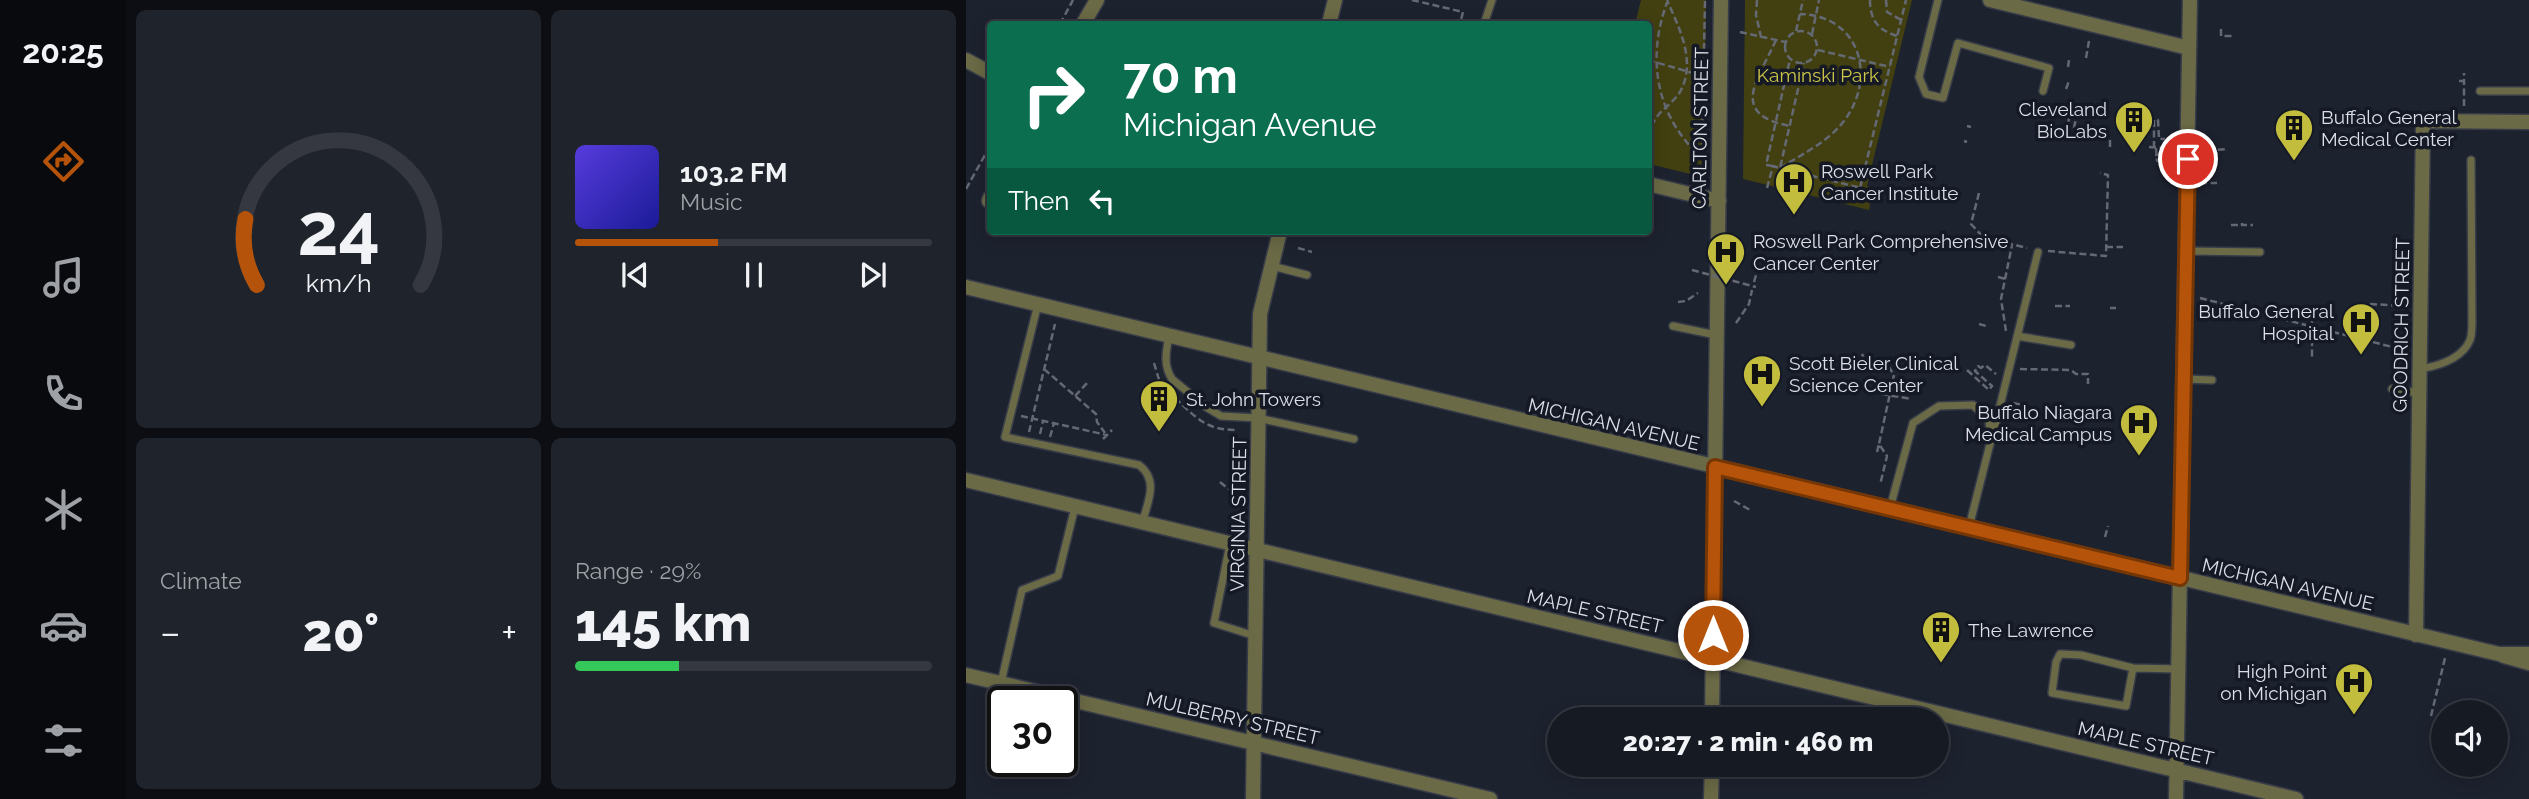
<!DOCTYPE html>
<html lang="en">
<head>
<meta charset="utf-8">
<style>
  body { margin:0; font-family:Raleway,sans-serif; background:#1f232b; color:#f1f3f6; height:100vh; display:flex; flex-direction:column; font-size:26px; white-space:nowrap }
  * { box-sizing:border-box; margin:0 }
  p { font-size:23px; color:#9ea1a6 }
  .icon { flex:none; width:38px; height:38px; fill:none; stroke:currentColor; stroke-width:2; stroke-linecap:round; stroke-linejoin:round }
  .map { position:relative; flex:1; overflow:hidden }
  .panel { display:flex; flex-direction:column; gap:10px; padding:10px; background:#0c0e13; width:840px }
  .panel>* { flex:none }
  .banner { position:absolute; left:21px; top:21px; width:665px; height:214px; border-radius:7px; box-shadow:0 4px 18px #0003,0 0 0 2px #353841; background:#0b6e4f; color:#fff; overflow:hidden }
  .buttons { position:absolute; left:1465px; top:700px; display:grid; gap:14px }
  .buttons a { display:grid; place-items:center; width:77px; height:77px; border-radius:50%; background:#161a23; box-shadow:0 4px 18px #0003,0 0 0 2px #353841; font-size:35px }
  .speed { position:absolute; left:21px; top:686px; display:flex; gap:14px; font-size:35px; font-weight:700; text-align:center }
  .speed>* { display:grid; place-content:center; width:91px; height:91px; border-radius:50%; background:#161a23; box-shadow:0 4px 18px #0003,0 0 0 2px #353841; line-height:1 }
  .speed .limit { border:4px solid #111; border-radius:10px; background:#fff; color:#111 }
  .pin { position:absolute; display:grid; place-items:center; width:60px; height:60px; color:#fff; margin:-30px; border:4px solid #fff; border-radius:50%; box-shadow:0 2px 7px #0007 }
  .me { position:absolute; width:77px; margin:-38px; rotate:0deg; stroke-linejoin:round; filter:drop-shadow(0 0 5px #0008) }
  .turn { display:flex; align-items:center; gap:24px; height:147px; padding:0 21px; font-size:32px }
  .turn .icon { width:91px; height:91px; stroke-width:2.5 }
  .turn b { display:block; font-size:49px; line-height:60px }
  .then { display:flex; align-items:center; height:66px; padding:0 21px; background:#0003; gap:14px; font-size:26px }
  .big { font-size:52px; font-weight:800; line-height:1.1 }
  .panel .widget { flex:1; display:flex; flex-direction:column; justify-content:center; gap:10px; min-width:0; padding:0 24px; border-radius:10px; background:#1f232b }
  .panel .dial { align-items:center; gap:0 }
  .dial svg { height:182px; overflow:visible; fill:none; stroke:#353841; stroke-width:7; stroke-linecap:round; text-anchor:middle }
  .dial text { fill:#f1f3f6; stroke:none }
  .song { display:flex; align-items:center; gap:21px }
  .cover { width:84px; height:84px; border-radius:10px; background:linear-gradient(135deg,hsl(250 70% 55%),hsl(240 70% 35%)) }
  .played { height:7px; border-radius:4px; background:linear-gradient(90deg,#b45309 40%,#353841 40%) }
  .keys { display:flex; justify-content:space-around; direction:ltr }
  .heat { display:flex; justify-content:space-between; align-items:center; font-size:38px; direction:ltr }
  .charge { height:10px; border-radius:5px; background:linear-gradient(90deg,#34c759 29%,#353841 0) }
  .panel .tiles { flex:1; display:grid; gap:10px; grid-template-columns:repeat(2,1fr) }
  .trip { position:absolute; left:581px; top:707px; width:402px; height:70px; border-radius:35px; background:#161a23; box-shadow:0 4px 18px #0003,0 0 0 2px #353841; font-weight:800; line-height:70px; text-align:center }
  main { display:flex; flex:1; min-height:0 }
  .tabs { display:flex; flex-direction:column; width:126px; justify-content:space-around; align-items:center; background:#090a0e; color:#9ea1a6 }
  .tabs .icon { width:49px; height:49px }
  .tabs .on { color:#b45309 }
  .tabs b { font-size:32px; color:#f1f3f6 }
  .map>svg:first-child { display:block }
  .green { fill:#424010 }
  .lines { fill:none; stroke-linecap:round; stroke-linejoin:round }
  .service-casing { stroke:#383c49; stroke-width:10 }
  .minor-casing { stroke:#383c49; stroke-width:17 }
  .tertiary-casing { stroke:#383c49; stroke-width:17 }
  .path { stroke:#656974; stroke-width:2.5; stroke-dasharray:7 3.5; stroke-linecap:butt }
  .service { stroke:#6b6a46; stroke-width:7 }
  .minor { stroke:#6b6a46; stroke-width:14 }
  .tertiary { stroke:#6b6a46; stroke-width:14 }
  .path-bridge { stroke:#656974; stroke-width:2.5; stroke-dasharray:7 3.5; stroke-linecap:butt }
  .route-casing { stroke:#753606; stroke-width:18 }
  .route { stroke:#b45309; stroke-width:12 }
  .labels { text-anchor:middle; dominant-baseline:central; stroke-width:7; stroke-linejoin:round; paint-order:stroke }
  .park-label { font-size:19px; fill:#cdc646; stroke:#141925 }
  .poi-label { font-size:19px; fill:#dbdee7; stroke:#141925; text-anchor:start }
  .street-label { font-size:19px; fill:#dbdee7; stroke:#141925 }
</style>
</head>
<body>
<main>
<nav class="tabs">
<b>20:25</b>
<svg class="icon on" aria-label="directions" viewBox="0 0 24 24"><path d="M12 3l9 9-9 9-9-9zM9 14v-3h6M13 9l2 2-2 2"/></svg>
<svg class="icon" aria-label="music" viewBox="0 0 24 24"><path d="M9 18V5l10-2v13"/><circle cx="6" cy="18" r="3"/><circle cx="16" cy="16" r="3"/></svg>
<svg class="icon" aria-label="phone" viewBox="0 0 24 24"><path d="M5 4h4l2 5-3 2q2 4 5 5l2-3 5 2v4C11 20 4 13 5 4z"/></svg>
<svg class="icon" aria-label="climate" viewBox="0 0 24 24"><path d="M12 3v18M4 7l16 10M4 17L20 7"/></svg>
<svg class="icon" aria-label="car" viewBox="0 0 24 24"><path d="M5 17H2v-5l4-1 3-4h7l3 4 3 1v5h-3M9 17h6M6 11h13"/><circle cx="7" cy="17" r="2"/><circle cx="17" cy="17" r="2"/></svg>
<svg class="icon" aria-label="filters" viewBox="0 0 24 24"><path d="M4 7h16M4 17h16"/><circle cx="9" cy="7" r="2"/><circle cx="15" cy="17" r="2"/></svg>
</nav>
<section class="panel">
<div class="tiles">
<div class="widget dial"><svg viewBox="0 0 100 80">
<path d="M14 69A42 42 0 1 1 86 69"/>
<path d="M14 69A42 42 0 0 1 9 40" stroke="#b45309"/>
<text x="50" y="56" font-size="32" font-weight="700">24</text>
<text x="50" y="72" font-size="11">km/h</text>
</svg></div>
<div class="widget">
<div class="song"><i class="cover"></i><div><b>103.2 FM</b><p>Music</p></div></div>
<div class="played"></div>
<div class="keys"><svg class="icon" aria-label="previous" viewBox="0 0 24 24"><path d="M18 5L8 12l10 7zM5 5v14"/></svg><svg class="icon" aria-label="pause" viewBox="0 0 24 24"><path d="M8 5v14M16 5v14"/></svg><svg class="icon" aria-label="next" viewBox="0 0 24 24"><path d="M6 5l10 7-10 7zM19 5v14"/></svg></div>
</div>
<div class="widget"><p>Climate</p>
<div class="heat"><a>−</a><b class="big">20°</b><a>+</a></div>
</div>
<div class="widget"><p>Range · 29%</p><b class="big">145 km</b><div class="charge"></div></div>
</div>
</section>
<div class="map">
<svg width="1563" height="799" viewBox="0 0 1563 799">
  <rect width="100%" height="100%" fill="#1d222f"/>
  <!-- green -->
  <path class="green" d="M675,0H740L737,177L683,164L682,24H669Z
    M779,0H946L901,186L907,188L903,210L777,179Z"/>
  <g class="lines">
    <!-- service casing -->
    <g class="service-casing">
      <path id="service" d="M972,0L953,77L960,94L977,98L992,43L1083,68L1077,91
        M518,24L526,0
        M1514,91H1563
        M1220,251L1294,252
        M306,266L341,275
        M72,304L39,437L173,465C193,480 182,502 176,523
        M707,326L750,335
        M203,336C200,352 197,365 206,379L240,407L255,416L292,418L388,439
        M1051,336L1105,345
        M1454,369C1472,366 1496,359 1504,340C1506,335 1506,327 1506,322L1505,160
        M1218,379L1246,380
        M1426,389L1453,393
        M1027,434L1072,252
        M924,508L947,423L973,406L1007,405L1023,421L1025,440L1003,527
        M264,544L248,623L289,636
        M1167,668L1160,706L1086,693L1090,662L1094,654L1115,655L1167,668L1212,669
        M35,683L56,590L92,576L109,507"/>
    </g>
    <!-- minor casing -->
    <g class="minor-casing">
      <path id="minor" d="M1024,0L1223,48
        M117,24L131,0
        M363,24L369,0
        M0,60L24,73
        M682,184L753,201
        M23,201L24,198
        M0,480L1330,799
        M1450,635L1457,121L1563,122
        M1538,656L1563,663
        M0,675L524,799
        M746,719L755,0
        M287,799L294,314L314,231
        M745,799L746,765
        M1210,799L1224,0"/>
    </g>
    <!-- tertiary casing -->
    <g class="tertiary-casing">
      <path id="tertiary" d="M0,287L1533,654H1563"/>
    </g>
    <!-- path -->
    <path class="path" d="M446,0L497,12L494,24
      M702,0C680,57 689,116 736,158V166
      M791,0L790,15L795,37
      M904,0C904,20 912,30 931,36
      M920,0L921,12L935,20
      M94,24L107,0
      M1255,29V36H1269
      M819 47a16 16 0 1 1 32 0a16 16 0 1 1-32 0Z
      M830,31L837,0
      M774,32L819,42
      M846,34L853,0
      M810,40C792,80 762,114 824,126
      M852,50L924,67
      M1120,58L1123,41
      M682,60L737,76
      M1102,67L1103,60
      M1493,81H1498V73
      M1100,89L1103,81
      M1498,106V81
      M1102,123L1105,111
      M686,126C691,111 706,105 714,92C731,61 713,28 701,0
      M1001,126L1005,127
      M1108,128L1110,118
      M1144,140V148
      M998,141L1001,142
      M1183,147L1199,148
      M1188,148V120H1192L1193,139H1199
      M1190,148L1191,161H1198
      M736,155L739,0
      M807,166L800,165L824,59
      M814,168C833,156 856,145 872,128C912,86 899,16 834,14
      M814,168L907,191
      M1234,183H1251
      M801,188L807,166L814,168L838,63
      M894,188L940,0
      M0,189L24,146
      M1013,193L1005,224L1017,237L1061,248
      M1276,223V225H1287
      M1265,225H1275
      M1140,247H1157
      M332,248L346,252
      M1082,251L1140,256L1142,175L1134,173
      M1032,277L1040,279
      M788,282L790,275
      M1234,298L1438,350
      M712,302L720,301L732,293
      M1404,304L1440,306
      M1089,306H1104
      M1144,308H1150
      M770,323L783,304L786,290
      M1013,324L1020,326
      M1040,331L1035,299L1046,245
      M896,354L898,359L921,364L928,375L913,444
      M188,363L194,383
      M78,369L130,414L131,422L139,433
      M1054,369L1105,370L1110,374H1122V384
      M1001,370L1023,390L1026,386L1009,371L1012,366L1015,368L1019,365L1030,374
      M915,394L946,399
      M109,396L122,382
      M209,398C231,418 239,430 271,430
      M1047,403L1057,405V412H1063
      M55,416L141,435
      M63,432L89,324
      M74,434L77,421
      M84,437L88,423
      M137,439L146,430
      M911,452L913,444L921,456L914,485
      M254,482L276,500
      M768,501L786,511
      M1139,537L1142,526
      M1465,716L1479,658
      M1188,751L1190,746L1195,747"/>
    <!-- service -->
    <use href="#service" class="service"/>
    <!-- minor -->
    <use href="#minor" class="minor"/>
    <!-- tertiary -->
    <use href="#tertiary" class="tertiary"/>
    <!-- path-bridge -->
    <path class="path-bridge" d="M1189,155L1262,149
      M726,270L790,287
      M1346,318V357"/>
  </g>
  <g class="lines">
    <!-- route casing -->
    <g class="route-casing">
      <path id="route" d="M747,635L749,467L1214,578L1222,159"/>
    </g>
    <!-- route -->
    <use href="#route" class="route"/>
  </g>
  <!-- icons -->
  <defs>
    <g id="building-pin" transform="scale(2.0125)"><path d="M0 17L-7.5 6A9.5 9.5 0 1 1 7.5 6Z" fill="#c3bd3e" stroke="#141925"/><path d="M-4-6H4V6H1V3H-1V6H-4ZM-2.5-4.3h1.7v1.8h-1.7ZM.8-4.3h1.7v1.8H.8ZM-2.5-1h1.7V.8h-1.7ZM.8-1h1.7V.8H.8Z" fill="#111"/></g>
    <g id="hospital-pin" transform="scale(2.0125)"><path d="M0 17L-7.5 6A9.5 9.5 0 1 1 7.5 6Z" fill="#c3bd3e" stroke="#141925"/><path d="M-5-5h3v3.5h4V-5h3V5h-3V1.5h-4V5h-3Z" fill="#111"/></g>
  </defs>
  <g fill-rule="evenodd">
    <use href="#building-pin" x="1168" y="120"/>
    <use href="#building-pin" x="1328" y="128"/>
    <use href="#hospital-pin" x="828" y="182"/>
    <use href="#hospital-pin" x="760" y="252"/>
    <use href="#hospital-pin" x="1395" y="322"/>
    <use href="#hospital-pin" x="796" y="374"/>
    <use href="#building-pin" x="193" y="399"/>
    <use href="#hospital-pin" x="1173" y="423"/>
    <use href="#building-pin" x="975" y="630"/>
    <use href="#hospital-pin" x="1388" y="682"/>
  </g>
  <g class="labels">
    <!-- park labels -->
    <g class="park-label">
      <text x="852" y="75">Kaminski Park</text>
    </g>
    <!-- poi labels -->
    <g class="poi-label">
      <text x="1141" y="109" text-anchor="end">Cleveland<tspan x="1141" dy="22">BioLabs</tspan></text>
      <text x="1355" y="117">Buffalo General<tspan x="1355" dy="22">Medical Center</tspan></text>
      <text x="855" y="171">Roswell Park<tspan x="855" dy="22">Cancer Institute</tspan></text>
      <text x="787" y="241">Roswell Park Comprehensive<tspan x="787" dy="22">Cancer Center</tspan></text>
      <text x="1368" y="311" text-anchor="end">Buffalo General<tspan x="1368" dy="22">Hospital</tspan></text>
      <text x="823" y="363">Scott Bieler Clinical<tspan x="823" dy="22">Science Center</tspan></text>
      <text x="220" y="399">St. John Towers</text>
      <text x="1146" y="412" text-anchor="end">Buffalo Niagara<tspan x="1146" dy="22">Medical Campus</tspan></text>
      <text x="1002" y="630">The Lawrence</text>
      <text x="1361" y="671" text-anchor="end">High Point<tspan x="1361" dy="22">on Michigan</tspan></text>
    </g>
    <!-- street labels -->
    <g class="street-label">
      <text transform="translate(734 128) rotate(-89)">CARLTON STREET</text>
      <text transform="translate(1435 325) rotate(-89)">GOODRICH STREET</text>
      <text transform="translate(648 424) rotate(13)">MICHIGAN AVENUE</text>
      <text transform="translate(272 514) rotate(-89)">VIRGINIA STREET</text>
      <text transform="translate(1322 584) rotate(13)">MICHIGAN AVENUE</text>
      <text transform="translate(629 611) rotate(13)">MAPLE STREET</text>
      <text transform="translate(267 718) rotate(13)">MULBERRY STREET</text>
      <text transform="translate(1180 743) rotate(13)">MAPLE STREET</text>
    </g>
  </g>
</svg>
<div class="buttons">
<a><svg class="icon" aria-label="sound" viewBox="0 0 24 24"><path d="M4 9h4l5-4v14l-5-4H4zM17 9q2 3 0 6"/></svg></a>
</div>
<div class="speed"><div class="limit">30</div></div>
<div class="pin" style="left:1222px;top:159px;background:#d93025"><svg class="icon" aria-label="arrive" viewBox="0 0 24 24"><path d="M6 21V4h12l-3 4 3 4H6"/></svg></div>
<svg class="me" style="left:747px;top:635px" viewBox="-20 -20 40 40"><circle r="17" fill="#b45309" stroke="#fff" stroke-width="3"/><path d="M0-11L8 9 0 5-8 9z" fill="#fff"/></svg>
<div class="trip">20:27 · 2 min · 460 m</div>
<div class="banner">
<div class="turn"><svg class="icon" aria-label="right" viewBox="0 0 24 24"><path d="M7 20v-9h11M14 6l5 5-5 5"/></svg><div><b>70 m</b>Michigan Avenue</div></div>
<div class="then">Then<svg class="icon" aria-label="left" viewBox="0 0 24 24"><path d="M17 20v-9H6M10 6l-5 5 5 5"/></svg></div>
</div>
</div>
</main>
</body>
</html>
